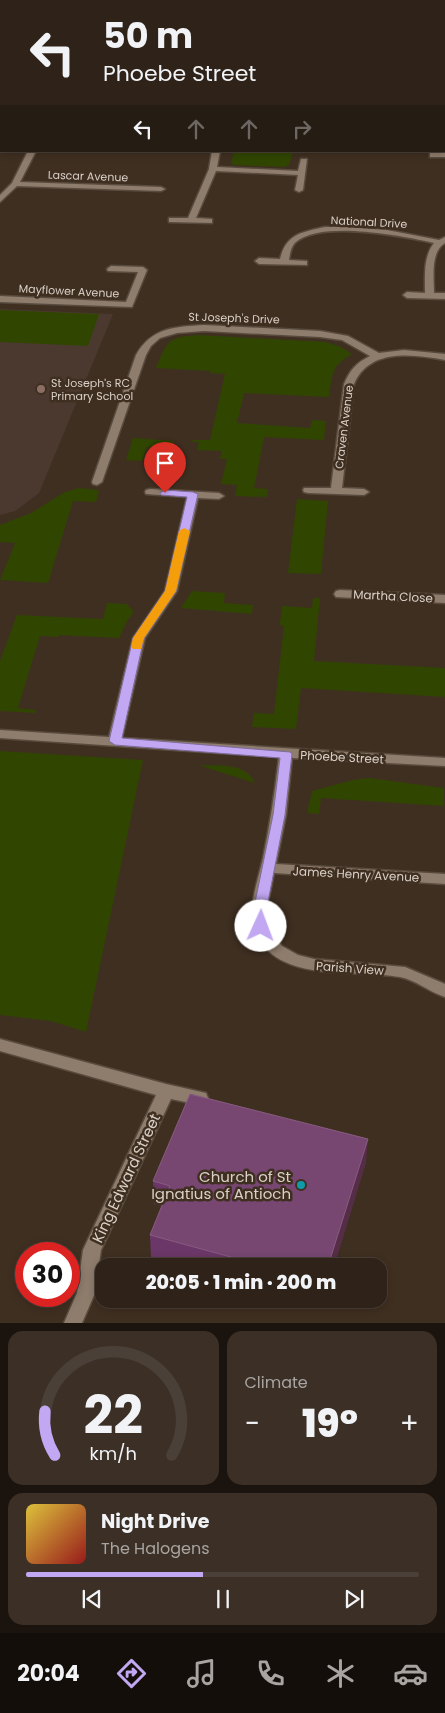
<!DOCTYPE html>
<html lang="en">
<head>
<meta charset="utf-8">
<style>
  body { margin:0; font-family:Poppins,sans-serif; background:#3b2f26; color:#f1f3f6; height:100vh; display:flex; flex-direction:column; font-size:19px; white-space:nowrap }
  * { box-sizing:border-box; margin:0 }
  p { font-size:16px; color:#a7a4a2 }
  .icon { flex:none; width:28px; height:28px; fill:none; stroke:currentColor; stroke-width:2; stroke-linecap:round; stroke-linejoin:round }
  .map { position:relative; height:1323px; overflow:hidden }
  .details { display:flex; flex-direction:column; gap:8px; padding:8px; background:#1a130e; flex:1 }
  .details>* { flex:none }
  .banner { position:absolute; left:0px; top:0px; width:445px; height:152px; box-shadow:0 2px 8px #0003,0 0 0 1px #4a4038; background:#2f2319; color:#f1f3f6; overflow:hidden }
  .speed { position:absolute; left:15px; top:1242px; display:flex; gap:10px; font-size:25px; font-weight:700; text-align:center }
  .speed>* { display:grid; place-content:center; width:65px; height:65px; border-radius:50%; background:#2f2319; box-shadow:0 2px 8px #0003,0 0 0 1px #4a4038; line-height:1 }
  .speed .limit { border:8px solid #d22; background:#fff; color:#111 }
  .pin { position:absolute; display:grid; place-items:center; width:42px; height:42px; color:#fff; margin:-51px -21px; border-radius:50% 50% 50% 0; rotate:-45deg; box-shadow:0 0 5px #0007 }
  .pin .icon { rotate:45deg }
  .me { position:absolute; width:55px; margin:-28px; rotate:2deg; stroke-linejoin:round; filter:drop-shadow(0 0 4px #0008) }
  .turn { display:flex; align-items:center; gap:18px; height:105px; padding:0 20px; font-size:22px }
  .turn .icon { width:65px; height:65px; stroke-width:2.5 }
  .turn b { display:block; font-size:35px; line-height:42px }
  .lanes { display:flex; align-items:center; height:48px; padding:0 20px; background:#0003; justify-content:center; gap:25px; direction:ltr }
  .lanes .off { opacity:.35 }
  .big { font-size:38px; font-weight:800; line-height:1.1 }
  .details .widget { flex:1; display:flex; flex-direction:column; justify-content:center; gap:8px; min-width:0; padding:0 18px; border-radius:15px; background:#3b2f26 }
  .details .dial { align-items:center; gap:0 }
  .dial svg { height:130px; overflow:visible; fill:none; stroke:#4a4038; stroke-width:7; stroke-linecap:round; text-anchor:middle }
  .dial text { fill:#f1f3f6; stroke:none }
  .song { display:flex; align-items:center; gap:15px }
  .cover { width:60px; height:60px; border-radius:8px; background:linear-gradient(135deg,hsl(50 70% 55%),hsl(0 70% 35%)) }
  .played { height:5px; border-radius:2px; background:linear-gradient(90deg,#c2a7f2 45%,#4a4038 45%) }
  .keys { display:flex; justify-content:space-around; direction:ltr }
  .heat { display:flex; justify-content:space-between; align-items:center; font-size:28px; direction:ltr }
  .details .tiles { flex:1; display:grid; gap:8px; grid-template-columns:1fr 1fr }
  .widget:last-child { grid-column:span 2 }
  .trip { position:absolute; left:95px; top:1258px; width:292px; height:50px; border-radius:15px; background:#2f2319; box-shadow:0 2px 8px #0003,0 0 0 1px #4a4038; font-weight:800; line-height:50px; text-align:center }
  .tabs { display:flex; height:80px; justify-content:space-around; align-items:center; background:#130e0a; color:#a7a4a2 }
  .tabs .icon { width:35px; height:35px }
  .tabs .current { color:#c2a7f2 }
  .tabs b { font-size:22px; color:#f1f3f6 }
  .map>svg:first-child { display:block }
  .education { fill:#4b3930 }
  .green { fill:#304600 }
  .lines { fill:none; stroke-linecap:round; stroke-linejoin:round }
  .minor-casing { stroke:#584b3e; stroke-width:3 }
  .major-casing { stroke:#584b3e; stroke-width:3 }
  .highway-casing { stroke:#584b3e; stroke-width:3 }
  .minor { fill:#8e7c6c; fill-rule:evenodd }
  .major { fill:#ca9388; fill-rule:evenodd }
  .highway { fill:#f2a29a; fill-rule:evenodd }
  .wall { fill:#6b3768 }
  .shaded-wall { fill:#552d47 }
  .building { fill:#774772; stroke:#875c80 }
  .route { fill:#c2a7f2; stroke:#7e6d9d }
  .slow { fill:#f59e0b }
  .education-dot { fill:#8d6e63; stroke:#3f2f21; stroke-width:2 }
  .culture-dot { fill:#0f9aa8; stroke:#3f2f21; stroke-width:2 }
  .labels { text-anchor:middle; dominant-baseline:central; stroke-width:5; stroke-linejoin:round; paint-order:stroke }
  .far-street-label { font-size:11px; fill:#dad0c7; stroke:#3f2f21 }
  .far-poi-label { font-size:11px; fill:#dad0c7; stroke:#3f2f21; text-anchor:start }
  .street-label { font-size:12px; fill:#dad0c7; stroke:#3f2f21 }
  .near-poi-label { font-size:15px; fill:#dad0c7; stroke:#3f2f21; text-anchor:end }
  .near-street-label { font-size:15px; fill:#dad0c7; stroke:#3f2f21 }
</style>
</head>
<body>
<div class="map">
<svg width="445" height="1323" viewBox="0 0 445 1323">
  <rect width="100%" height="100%" fill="#3f2f21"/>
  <!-- education -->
  <path class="education" d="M0,309L113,314L39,493L15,511L0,515Z"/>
  <!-- green -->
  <path class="green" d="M234,151H293L289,165L284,167L234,165L231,163Z
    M0,310L99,314L88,346L0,342Z
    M197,335L326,342L341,347L352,354C331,366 332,375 329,397L244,393L237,423L310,428L312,420L326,421L324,440L264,437L254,488L268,489L267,497L235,496L237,485L221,484L227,459H220L222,451L197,450L199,442H192L193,440H210L225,374L210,373L211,371L156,368C167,342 167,337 197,335Z
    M133,438L174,441L172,448L147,447L142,461L126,460Z
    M79,488L99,490L96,502L73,501L48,583L0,580L15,543L0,542V525L31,513L65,492Z
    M297,499L328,501L321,574L288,573Z
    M192,591L225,593L224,603L253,605L252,614L181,608Z
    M313,598H320L314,661L445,668V697L301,688L296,729L252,727L254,713L274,714L284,626L280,625V623L282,606L312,608Z
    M107,603L127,604L134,612L127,621L119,638L59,635L58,637L40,636L18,708L36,710V713L0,711V661L17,615L103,619Z
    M0,751L143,760L86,1032L51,1021L0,1015Z
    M198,765C217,766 246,762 255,783Z
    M369,778L444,788V806L321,798L319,814L307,813L312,791L353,780Z"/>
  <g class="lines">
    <!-- minor casing -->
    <g class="minor-casing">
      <path id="minor" d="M113,0H122L123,1H114Z
        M250,0H256V1H250Z
        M444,18H445V22H444Z
        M444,87H445V91H444Z
        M28,151H36L20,182L161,187L165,189L161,191L17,186L0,202V195L12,183Z
        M212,151H220L217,167L298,171L301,159H307L303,190L299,192L295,190L298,175L216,171L196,218L212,219V223L169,222V218H188L209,169Z
        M430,153H445V157H430Z
        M325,227H344L387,230L439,240L445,237V243C430,252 434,278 434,293H445V299L407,298L403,295L407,292L425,293C425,276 423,257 434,243L425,241C395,235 321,221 296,242C291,246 290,254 289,260L307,261V265L259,264L255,261L259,258L280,259C286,234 302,232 325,227Z
        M111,266L143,267L147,270L132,307L0,302V296L126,302L138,272L108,271L107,269Z
        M204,325L320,331L348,336L379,353L404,350L445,354V360C413,354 369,348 354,384L342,488L364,489L369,492L364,495L308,493L304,492L303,490L304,488H331L344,384C350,370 356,363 370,356L342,340L320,337L204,331L177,333L160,338L151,346L146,355L102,482L97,485L93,484L92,482L136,355C152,327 175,327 204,325Z
        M150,489L219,493L224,496L219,499L198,498L177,591L145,638L122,738L445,758V766L292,758L286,815L276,864L445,874V884L274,873L266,912L272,933L282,946L298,955L314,959L405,967L445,984V997C429,992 416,980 400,977C351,968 258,987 252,913C251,901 260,871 263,858C270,824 275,791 279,757L0,738V730L109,737L133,638L165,591L187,497L146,494L145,492L146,490Z
        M340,590L445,595V603L336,597L334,594L336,591Z
        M0,1039L166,1084L206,1093L208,1098L206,1103L200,1105L171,1099L101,1250L95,1293L82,1323H64L77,1293L83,1250L156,1095L0,1051Z"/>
    </g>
    <!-- major casing -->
    <g class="major-casing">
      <path id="major" d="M9,0H18L19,1H10Z"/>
    </g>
    <!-- highway casing -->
    <g class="highway-casing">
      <path id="highway" d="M444,54H445V58H444Z
        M444,65H445V69H444Z
        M0,79H1V83H0Z"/>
    </g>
    <!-- minor -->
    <use href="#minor" class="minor"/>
    <!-- major -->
    <use href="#major" class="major"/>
    <!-- highway -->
    <use href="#highway" class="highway"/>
  </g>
  <!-- wall -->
  <path class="wall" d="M366,1162L334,1266H180L151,1258L150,1235L162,1206L154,1204L153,1181Z
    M297,1299H324L322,1306Z"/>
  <!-- shaded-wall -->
  <path class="shaded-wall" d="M368,1139L366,1162L334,1266H328Z"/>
  <!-- building -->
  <path class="building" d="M190,1094L368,1139L328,1266H264L150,1235L170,1186L153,1181Z"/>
  <!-- route -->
  <path class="route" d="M165,490L193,492L198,494L176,591L144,638L122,738L290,752L292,754L285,815L266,912L267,926L265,929H256L253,912L273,815L280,758L115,745L109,741L133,638L165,591L187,497L161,495L160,493Z"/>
  <!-- slow -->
  <path class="slow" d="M184,528L190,531L176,591L144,638L141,649H133L131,647L133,638L165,591L179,531Z"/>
  <!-- markers -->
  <circle class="education-dot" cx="41" cy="389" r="5"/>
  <circle class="culture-dot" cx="301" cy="1185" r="5"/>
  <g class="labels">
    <!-- far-street labels -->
    <g class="far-street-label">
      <text transform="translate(88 176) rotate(2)">Lascar Avenue</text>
      <text transform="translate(369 222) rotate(3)">National Drive</text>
      <text transform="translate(69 291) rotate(3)">Mayflower Avenue</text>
      <text transform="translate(234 318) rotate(2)">St Joseph's Drive</text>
      <text transform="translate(344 427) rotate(-83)">Craven Avenue</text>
    </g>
    <!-- far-poi labels -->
    <g class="far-poi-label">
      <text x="51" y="383">St Joseph's RC<tspan x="51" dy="13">Primary School</tspan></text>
    </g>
    <!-- street labels -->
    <g class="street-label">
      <text transform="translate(393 596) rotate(3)">Martha Close</text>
      <text transform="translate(342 757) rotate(3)">Phoebe Street</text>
      <text transform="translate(356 874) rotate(3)">James Henry Avenue</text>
      <text transform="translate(350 968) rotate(4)">Parish View</text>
    </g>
    <!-- near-poi labels -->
    <g class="near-poi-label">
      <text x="291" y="1176">Church of St<tspan x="291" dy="17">Ignatius of Antioch</tspan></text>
    </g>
    <!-- near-street labels -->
    <g class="near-street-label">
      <text transform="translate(126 1178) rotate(-65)">King Edward Street</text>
    </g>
  </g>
</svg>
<div class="speed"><div class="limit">30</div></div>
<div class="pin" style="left:165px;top:493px;background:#d93025"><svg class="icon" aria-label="arrive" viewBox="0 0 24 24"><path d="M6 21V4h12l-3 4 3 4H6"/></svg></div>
<svg class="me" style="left:261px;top:926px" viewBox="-20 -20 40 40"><circle r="19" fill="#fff"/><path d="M0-13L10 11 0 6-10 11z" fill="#c2a7f2"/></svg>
<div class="trip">20:05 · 1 min · 200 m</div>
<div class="banner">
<div class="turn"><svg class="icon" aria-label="left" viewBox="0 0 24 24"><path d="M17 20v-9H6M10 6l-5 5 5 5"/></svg><div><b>50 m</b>Phoebe Street</div></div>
<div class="lanes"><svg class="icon" aria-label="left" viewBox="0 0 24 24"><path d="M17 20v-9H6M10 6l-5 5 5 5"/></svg><svg class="icon off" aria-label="ahead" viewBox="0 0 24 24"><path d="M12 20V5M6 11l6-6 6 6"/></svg><svg class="icon off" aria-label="ahead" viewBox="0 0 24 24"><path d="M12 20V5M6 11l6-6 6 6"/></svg><svg class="icon off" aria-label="right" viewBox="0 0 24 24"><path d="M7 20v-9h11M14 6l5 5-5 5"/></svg></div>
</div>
</div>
<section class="details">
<div class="tiles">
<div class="widget dial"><svg viewBox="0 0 100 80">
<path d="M14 69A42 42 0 1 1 86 69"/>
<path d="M14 69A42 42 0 0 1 8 42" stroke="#c2a7f2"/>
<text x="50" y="56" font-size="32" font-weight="700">22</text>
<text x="50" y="72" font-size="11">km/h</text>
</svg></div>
<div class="widget"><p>Climate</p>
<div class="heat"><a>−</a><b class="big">19°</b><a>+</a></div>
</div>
<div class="widget">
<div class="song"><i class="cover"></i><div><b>Night Drive</b><p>The Halogens</p></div></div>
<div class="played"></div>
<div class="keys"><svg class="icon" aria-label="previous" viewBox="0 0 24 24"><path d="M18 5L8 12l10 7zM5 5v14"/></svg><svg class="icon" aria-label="pause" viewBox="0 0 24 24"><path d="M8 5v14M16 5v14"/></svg><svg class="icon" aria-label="next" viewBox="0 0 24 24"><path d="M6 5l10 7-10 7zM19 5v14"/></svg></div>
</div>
</div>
</section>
<nav class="tabs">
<b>20:04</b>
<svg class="icon current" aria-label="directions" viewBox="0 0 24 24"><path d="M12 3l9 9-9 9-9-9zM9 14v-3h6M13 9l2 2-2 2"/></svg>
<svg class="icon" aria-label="music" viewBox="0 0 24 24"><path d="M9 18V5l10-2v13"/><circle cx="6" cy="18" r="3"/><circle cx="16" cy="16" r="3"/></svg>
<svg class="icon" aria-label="phone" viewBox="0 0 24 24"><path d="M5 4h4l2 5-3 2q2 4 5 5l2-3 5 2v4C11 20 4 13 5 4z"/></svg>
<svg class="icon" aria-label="climate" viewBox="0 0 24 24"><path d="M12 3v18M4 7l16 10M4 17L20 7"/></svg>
<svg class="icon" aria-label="car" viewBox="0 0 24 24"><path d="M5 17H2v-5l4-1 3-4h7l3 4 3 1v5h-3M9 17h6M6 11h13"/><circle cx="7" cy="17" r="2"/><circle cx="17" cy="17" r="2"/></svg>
</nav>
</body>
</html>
